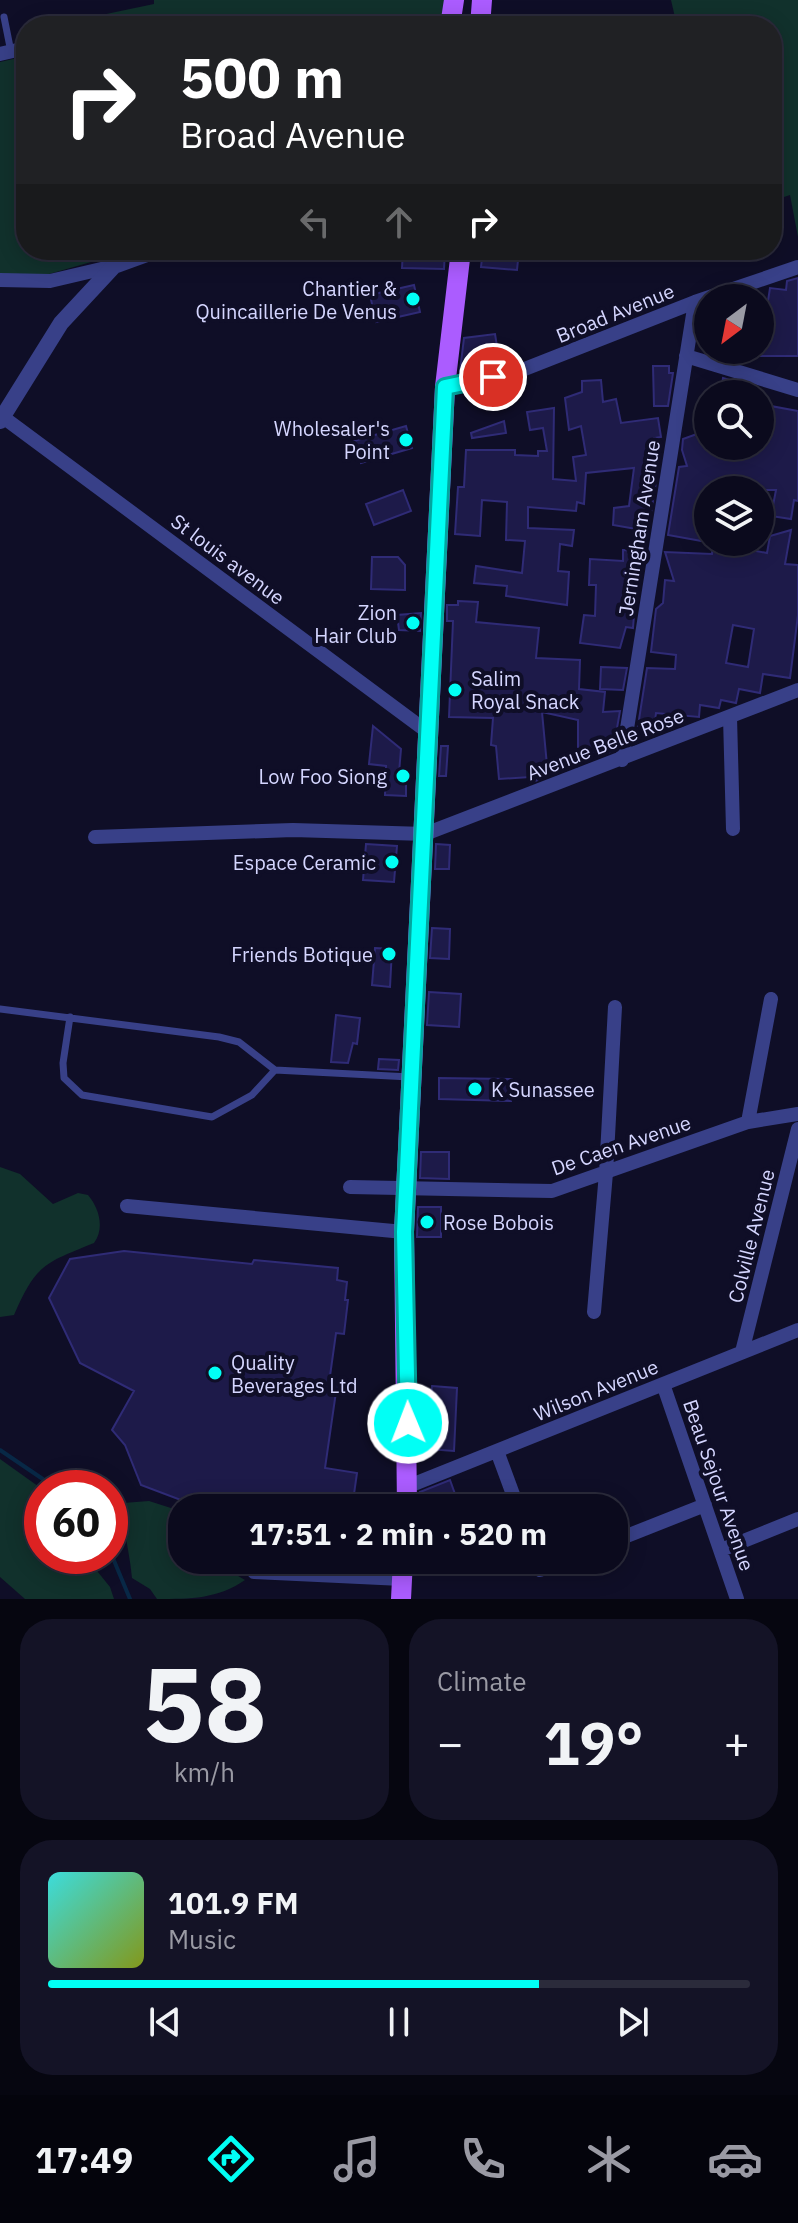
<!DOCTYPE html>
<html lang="en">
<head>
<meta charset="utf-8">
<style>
  body { margin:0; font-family:"IBM Plex Sans",sans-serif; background:#141326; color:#f1f3f6; height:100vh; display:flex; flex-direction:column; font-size:30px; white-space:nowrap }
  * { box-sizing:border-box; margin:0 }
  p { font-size:26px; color:#9a9aa4 }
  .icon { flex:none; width:44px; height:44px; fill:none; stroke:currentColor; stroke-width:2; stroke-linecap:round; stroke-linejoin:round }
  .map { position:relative; height:1599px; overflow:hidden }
  .side { display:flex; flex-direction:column; gap:20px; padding:20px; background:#060610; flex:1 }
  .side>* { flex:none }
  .banner { position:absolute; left:16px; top:16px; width:766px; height:244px; border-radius:32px; box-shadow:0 4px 20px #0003,0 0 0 2px #2b2b3b; background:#202124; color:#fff; overflow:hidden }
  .needle { width:52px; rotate:212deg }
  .controls { position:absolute; left:694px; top:284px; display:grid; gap:16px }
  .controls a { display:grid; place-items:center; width:80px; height:80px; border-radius:50%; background:#0b0a1d; box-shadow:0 4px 20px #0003,0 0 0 2px #2b2b3b; font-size:40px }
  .speed { position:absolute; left:24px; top:1470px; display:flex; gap:16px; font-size:40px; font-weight:700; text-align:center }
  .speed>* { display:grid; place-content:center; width:104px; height:104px; border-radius:50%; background:#0b0a1d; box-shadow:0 4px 20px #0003,0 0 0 2px #2b2b3b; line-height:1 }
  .speed .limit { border:12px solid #d22; background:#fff; color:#111 }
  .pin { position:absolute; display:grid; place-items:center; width:68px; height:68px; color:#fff; margin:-34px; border:4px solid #fff; border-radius:50%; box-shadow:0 2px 8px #0007 }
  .me { position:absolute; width:88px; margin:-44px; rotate:359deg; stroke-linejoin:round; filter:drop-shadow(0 0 6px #0008) }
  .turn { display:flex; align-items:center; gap:28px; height:168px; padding:0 32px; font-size:36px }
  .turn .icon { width:104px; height:104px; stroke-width:2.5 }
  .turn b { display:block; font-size:56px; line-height:68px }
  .lanes { display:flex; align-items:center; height:76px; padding:0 32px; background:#0003; justify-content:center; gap:40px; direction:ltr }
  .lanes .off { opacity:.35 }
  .big { font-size:60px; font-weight:700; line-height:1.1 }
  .side .widget { flex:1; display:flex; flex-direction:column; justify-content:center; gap:12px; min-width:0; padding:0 28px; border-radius:32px; background:#141326 }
  .side .dial { align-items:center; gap:0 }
  .dial b { font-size:104px; line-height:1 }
  .song { display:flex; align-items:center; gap:24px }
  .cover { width:96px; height:96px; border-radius:12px; background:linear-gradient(135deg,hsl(180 70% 55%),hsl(70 70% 35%)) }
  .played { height:8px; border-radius:4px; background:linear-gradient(90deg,#01fff5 70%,#2b2b3b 70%) }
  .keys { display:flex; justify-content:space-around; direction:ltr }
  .heat { display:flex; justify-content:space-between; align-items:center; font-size:44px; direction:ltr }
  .side .tiles { flex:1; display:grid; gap:20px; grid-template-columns:1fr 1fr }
  .widget:last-child { grid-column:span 2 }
  .trip { position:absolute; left:168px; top:1494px; width:460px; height:80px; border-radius:32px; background:#0b0a1d; box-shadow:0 4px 20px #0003,0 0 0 2px #2b2b3b; font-weight:700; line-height:80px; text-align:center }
  .tabs { display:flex; height:128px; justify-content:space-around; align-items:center; background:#04040c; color:#9a9aa4 }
  .tabs .icon { width:56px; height:56px }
  .tabs .on { color:#01fff5 }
  .tabs b { font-size:36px; color:#f1f3f6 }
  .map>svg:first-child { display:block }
  .green { fill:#11312c }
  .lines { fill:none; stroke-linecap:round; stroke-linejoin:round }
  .stream { stroke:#082846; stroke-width:4 }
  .building { fill:#1d1a49; stroke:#2f2b76; stroke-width:2; fill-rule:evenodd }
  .service { stroke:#384088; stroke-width:7 }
  .minor { stroke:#384088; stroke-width:14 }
  .tertiary { stroke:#384088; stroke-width:16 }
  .primary { stroke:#ab5cff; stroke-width:20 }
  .route-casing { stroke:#01a69f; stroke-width:20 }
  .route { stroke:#01fff5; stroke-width:14 }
  .poi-dot { fill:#01fff5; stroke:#0f0e27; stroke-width:3 }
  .labels { text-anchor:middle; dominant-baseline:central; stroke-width:8; stroke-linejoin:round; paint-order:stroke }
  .poi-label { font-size:20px; fill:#d5d6ff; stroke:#0f0e27; text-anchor:end }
  .street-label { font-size:20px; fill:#d5d6ff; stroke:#0f0e27 }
</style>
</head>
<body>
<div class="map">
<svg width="798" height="1599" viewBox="0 0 798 1599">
  <rect width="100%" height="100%" fill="#0f0e27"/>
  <!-- green -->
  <path class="green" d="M154,0H449L445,26H189L153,16L95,26H49L154,4Z
    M671,0H798V237L790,195L772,201V26H677Z
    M26,56V250H133L49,274H0V62Z
    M0,1167L20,1174L53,1204L78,1193L88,1195C99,1208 105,1228 94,1243C45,1263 36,1264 14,1315L0,1317Z
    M0,1459L42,1489V1556H85L110,1587L114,1599H25L0,1577Z
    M149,1501L174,1509L175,1536L182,1550V1560C204,1560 226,1568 245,1580C218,1599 190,1599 157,1599L150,1589L132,1578C130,1553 122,1528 123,1503Z"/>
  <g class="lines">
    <!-- stream -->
    <path class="stream" d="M0,1450L56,1488
      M110,1551L130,1599"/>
  </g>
  <!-- building -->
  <path class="building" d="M483,250H519L517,270L481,267Z
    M403,251H445L444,269L402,268Z
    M798,278V356H760V300L768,301L770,288L786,290L787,281Z
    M414,285L420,312L376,322L370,295Z
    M495,334L500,365L460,371L464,338Z
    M653,366H669V373H673L668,406H654Z
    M723,378L756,388L755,394H721Z
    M601,380L603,402L616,399L621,423L658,418L661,437L654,438L658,470L648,531L613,525L614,508L629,506L634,468L586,473L584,504L577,502L576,511L528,507V528L574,530L572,546L560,544L558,571L569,572L567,605L506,596L507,586L474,583L476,566L522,573L525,541L506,540L507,502L482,500L480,536L455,534L458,487H464L466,450H515V455L538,456V451H547L543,428L530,430L527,412L554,408L553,479L576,481L573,457L586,455L581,426L569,430L565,398L582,392V381Z
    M760,404L798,411V501L794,500L791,519L771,516L776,490H708L707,542L668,535L679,467L687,466L682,450L683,439L708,430V446H727L729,451L760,446Z
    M504,421L506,433L472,438L471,433Z
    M406,426L412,448L361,463L354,441Z
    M403,490L411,511L374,525L366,504Z
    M791,530L785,564L798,565V615L790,678L763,674L760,693L739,689L736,703L721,700L719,708L700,705L699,717L656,713L654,728L638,726L647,668L675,669L676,655L651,652L656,609L663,603L665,580L674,581L665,552L712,554L713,543L727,546L728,542H747L745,549L767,553L770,536ZM733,625L754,629L748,667L726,663Z
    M623,550L645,551L641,576H637L633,628L626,627L620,648L580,643L584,615L595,616L596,585H589L590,559L623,561Z
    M372,557H398L405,565V590L371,589Z
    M458,601L478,602L476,622L539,628L536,658L580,660L579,689L605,692L603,712L620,711L613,751L601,755V752H578V720L542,712L548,776L530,783V777L499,779L496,746L491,745L493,718L449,717L453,621H447V605H458Z
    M421,613L420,631L399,630L397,615Z
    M601,667L627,668L623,690L600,689Z
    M373,726L401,749L399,773H406V796L385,795L386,766L369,764Z
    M441,746H448L446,776H439Z
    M366,844L397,846L394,882L363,880Z
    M436,844L450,845L449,869H435Z
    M432,928L450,929L449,959L430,958Z
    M375,948L392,949L390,987L372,985Z
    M429,992L461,994L459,1027L427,1025Z
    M336,1015L360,1018L357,1044L353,1043L348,1063L331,1062Z
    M379,1059L399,1060L398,1070L378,1069Z
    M439,1078L512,1079L511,1101L439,1099Z
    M421,1152H449V1179L420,1178Z
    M418,1207H441V1237H417Z
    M124,1251L252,1264L254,1260L338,1268L337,1280L347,1282L345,1300H348L344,1334L336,1333L329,1383L337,1385L325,1468L357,1473L352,1508H202L141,1485L125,1445L112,1430L134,1391L80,1363L49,1298L70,1259Z
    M432,1386L457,1388L454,1451L428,1449Z
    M450,1480L460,1508H420V1492Z"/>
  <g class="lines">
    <!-- service -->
    <path class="service" d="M4,17L11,52
      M0,1009L219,1037L239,1042L275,1070L410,1077
      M70,1017L63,1063L64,1078L82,1095L212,1117L252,1095L275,1070"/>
    <!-- minor -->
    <path class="minor" d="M131,26L146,22L172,26
      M0,54L26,48
      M0,280L50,281L114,266
      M686,356L798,390
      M445,387L517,372L695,302L798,267
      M3,417L429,733
      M730,717L733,829
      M622,760L695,302
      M95,837L293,830L425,834L798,690
      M748,1122L771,999
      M350,1187L552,1191L748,1122L798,1114
      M127,1206L404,1232
      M594,1312L606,1173L615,1007
      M742,1352L798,1129
      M663,1384L737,1599
      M497,1451L518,1508
      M409,1486L798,1330
      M614,1541L705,1505
      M721,1550L798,1519
      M536,1560L540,1570L567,1560
      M254,1572L402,1579"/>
    <!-- tertiary -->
    <path class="tertiary" d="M0,421L61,323L114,266L158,250"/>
    <!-- primary -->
    <path class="primary" d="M450,26L454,0
      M480,26L482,0
      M407,1508L404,1232L445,387L461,250
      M401,1599L403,1560"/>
  </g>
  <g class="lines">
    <!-- route casing -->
    <g class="route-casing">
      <path id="route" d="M408,1423L404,1232L445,387L493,377"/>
    </g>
    <!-- route -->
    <use href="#route" class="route"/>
  </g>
  <!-- markers -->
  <g class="poi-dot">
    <circle cx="413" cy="299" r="8"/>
    <circle cx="406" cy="440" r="8"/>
    <circle cx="413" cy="623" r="8"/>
    <circle cx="455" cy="690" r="8"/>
    <circle cx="403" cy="776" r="8"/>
    <circle cx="392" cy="862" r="8"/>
    <circle cx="389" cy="954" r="8"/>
    <circle cx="475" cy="1089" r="8"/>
    <circle cx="427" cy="1222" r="8"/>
    <circle cx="215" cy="1373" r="8"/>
  </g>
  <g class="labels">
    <!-- poi labels -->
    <g class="poi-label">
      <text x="397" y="288">Chantier &amp;<tspan x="397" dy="23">Quincaillerie De Venus</tspan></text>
      <text x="390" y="428">Wholesaler's<tspan x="390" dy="23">Point</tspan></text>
      <text x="397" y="612">Zion<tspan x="397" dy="23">Hair Club</tspan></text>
      <text x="471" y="678" text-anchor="start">Salim<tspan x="471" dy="23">Royal Snack</tspan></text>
      <text x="387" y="776">Low Foo Siong</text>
      <text x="376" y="862">Espace Ceramic</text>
      <text x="373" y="954">Friends Botique</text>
      <text x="491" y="1089" text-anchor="start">K Sunassee</text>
      <text x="443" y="1222" text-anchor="start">Rose Bobois</text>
      <text x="231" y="1362" text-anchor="start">Quality<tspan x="231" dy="23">Beverages Ltd</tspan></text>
    </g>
    <!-- street labels -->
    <g class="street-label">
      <text transform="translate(615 313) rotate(-22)">Broad Avenue</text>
      <text transform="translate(639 528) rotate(-81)">Jerningham Avenue</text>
      <text transform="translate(228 559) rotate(37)">St louis avenue</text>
      <text transform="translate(605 744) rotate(-21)">Avenue Belle Rose</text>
      <text transform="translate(621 1145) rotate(-19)">De Caen Avenue</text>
      <text transform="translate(751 1236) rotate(-76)">Colville Avenue</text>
      <text transform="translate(596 1390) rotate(-22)">Wilson Avenue</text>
      <text transform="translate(719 1485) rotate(71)">Beau Sejour Avenue</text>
    </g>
  </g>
</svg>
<div class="controls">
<a><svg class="needle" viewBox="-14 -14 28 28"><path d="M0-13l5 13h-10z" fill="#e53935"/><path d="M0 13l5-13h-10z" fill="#9a9aa4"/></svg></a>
<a><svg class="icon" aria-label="search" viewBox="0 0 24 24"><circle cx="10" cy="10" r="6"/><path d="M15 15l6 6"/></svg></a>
<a><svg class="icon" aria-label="layers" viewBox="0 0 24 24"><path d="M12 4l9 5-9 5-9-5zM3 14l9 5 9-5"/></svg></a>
</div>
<div class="speed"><div class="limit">60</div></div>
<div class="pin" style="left:493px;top:377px;background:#d93025"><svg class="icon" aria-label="arrive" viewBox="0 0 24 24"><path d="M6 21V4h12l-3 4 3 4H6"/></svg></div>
<svg class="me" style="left:408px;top:1423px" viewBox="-20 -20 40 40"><circle r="17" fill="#01fff5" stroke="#fff" stroke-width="3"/><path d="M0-11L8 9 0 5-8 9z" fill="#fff"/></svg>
<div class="trip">17:51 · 2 min · 520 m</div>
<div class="banner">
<div class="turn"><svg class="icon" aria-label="right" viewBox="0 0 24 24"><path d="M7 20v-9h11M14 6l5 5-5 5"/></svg><div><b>500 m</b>Broad Avenue</div></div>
<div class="lanes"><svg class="icon off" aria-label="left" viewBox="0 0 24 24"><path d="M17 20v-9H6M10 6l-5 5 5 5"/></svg><svg class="icon off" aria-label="ahead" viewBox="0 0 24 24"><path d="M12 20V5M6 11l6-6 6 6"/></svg><svg class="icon" aria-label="right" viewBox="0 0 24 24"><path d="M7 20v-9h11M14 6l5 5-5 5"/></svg></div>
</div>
</div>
<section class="side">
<div class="tiles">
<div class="widget dial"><b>58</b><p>km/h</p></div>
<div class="widget"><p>Climate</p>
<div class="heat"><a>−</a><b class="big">19°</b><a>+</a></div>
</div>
<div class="widget">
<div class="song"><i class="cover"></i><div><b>101.9 FM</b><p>Music</p></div></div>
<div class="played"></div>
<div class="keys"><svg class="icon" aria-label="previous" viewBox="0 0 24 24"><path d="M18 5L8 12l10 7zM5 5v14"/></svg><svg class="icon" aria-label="pause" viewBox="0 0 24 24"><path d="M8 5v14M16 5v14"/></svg><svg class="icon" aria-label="next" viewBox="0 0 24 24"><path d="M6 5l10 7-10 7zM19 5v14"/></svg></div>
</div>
</div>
</section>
<nav class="tabs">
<b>17:49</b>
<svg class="icon on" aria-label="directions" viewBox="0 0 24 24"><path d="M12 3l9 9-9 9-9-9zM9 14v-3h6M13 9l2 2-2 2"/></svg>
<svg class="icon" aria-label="music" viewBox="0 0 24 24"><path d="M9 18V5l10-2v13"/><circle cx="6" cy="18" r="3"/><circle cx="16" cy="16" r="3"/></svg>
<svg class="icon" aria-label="phone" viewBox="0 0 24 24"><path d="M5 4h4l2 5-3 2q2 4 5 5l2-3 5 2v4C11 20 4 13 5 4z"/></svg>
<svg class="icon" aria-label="climate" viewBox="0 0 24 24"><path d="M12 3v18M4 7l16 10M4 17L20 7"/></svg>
<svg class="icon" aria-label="car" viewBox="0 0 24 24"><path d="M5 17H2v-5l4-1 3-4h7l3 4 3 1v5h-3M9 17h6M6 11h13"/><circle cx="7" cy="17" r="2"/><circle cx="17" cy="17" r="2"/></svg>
</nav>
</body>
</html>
